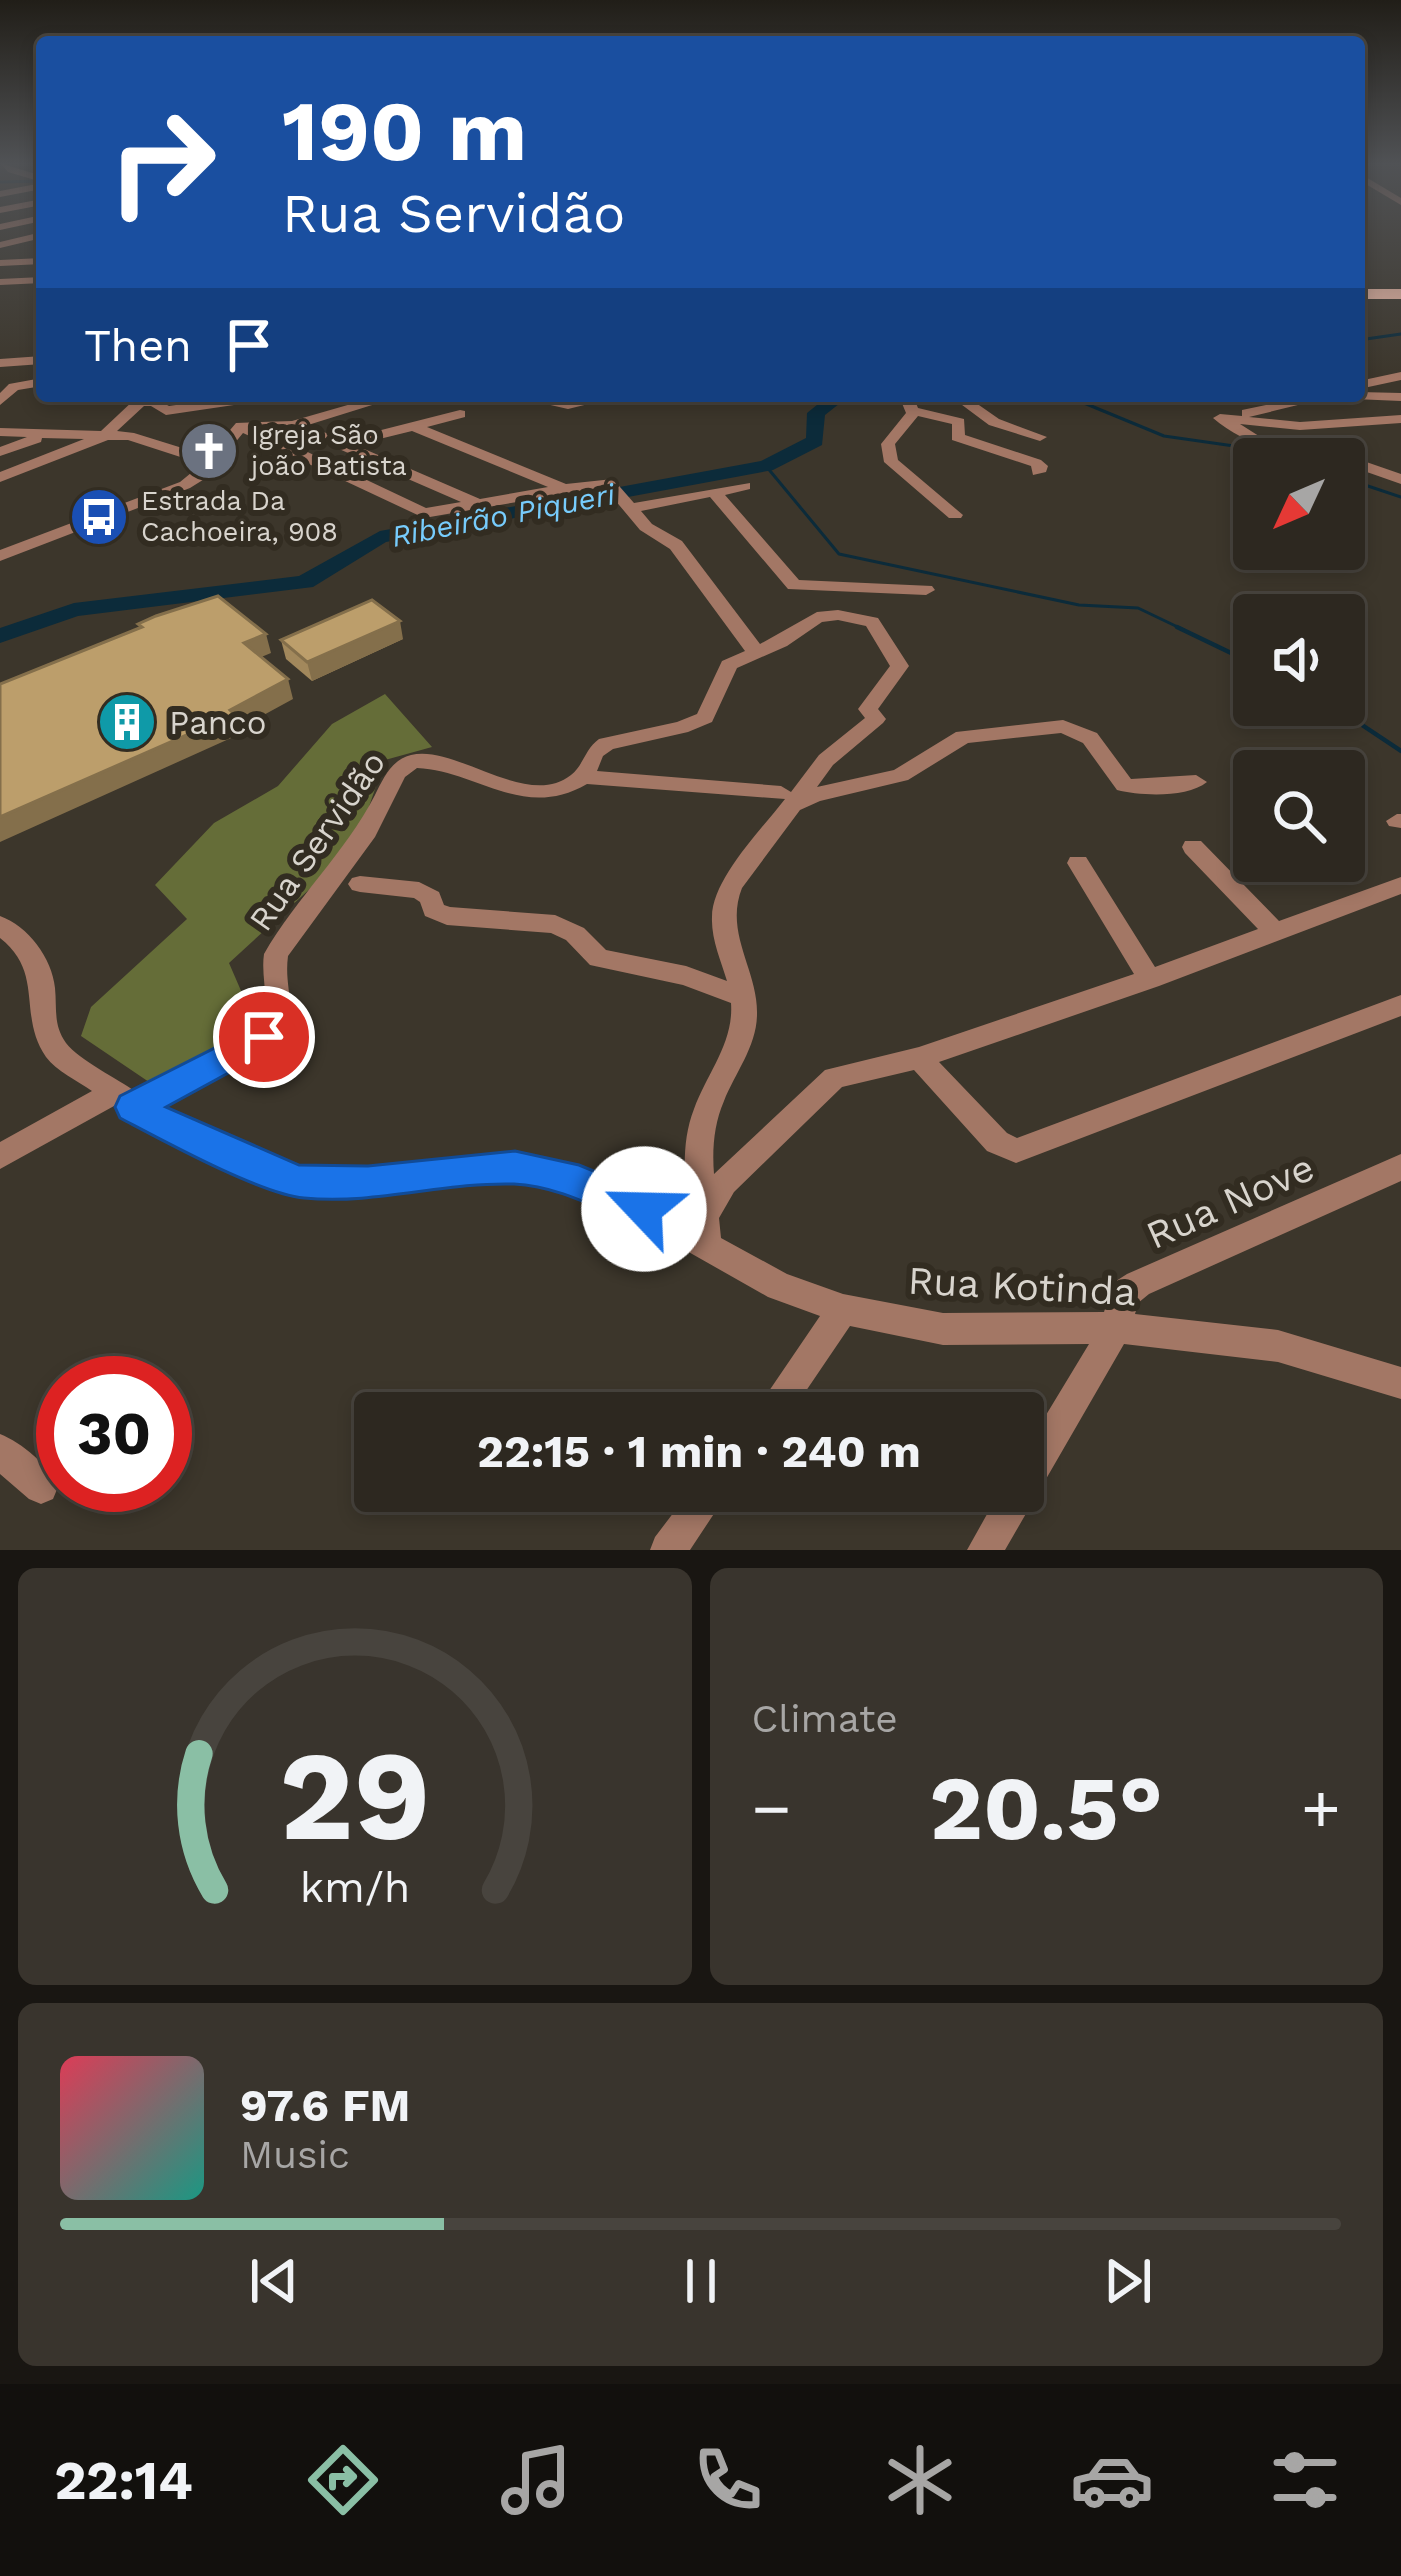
<!DOCTYPE html>
<html lang="en">
<head>
<meta charset="utf-8">
<style>
  body { margin:0; font-family:"Work Sans",sans-serif; background:#39342d; color:#f1f3f6; height:100vh; display:flex; flex-direction:column; font-size:45px; white-space:nowrap }
  * { box-sizing:border-box; margin:0 }
  p { font-size:39px; color:#a7a6a5 }
  .icon { flex:none; width:66px; height:66px; fill:none; stroke:currentColor; stroke-width:2; stroke-linecap:round; stroke-linejoin:round }
  .map { position:relative; height:1550px; overflow:hidden }
  .side { display:flex; flex-direction:column; gap:18px; padding:18px; background:#191612; flex:1 }
  .side>* { flex:none }
  .banner { position:absolute; left:36px; top:36px; width:1329px; height:366px; border-radius:12px; box-shadow:0 6px 18px #0003,0 0 0 3px #48443e; background:#1a4fa0; color:#fff; overflow:hidden }
  .needle { width:78px; rotate:226deg }
  .controls { position:absolute; left:1233px; top:438px; display:grid; gap:24px }
  .controls a { display:grid; place-items:center; width:132px; height:132px; border-radius:12px; background:#2d2820; box-shadow:0 6px 18px #0003,0 0 0 3px #48443e; font-size:60px }
  .speed { position:absolute; left:36px; top:1356px; display:flex; gap:24px; font-size:60px; font-weight:700; text-align:center }
  .speed>* { display:grid; place-content:center; width:156px; height:156px; border-radius:50%; background:#2d2820; box-shadow:0 6px 18px #0003,0 0 0 3px #48443e; line-height:1 }
  .speed .limit { border:18px solid #d22; background:#fff; color:#111 }
  .pin { position:absolute; display:grid; place-items:center; width:102px; height:102px; color:#fff; margin:-51px; border:6px solid #fff; border-radius:50%; box-shadow:0 3px 12px #0007 }
  .me { position:absolute; width:132px; margin:-66px; rotate:294deg; stroke-linejoin:round; filter:drop-shadow(0 0 9px #0008) }
  .turn { display:flex; align-items:center; gap:42px; height:252px; padding:0 48px; font-size:54px }
  .turn .icon { width:156px; height:156px; stroke-width:2.5 }
  .turn b { display:block; font-size:84px; line-height:102px }
  .then { display:flex; align-items:center; height:114px; padding:0 48px; background:#0003; gap:24px; font-size:45px }
  .big { font-size:90px; font-weight:700; line-height:1.1 }
  .side .card { flex:1; display:flex; flex-direction:column; justify-content:center; gap:18px; min-width:0; padding:0 42px; border-radius:18px; background:#39342d }
  .side .dial { align-items:center; gap:0 }
  .dial svg { height:312px; overflow:visible; fill:none; stroke:#48443e; stroke-width:7; stroke-linecap:round; text-anchor:middle }
  .dial text { fill:#f1f3f6; stroke:none }
  .song { display:flex; align-items:center; gap:36px }
  .cover { width:144px; height:144px; border-radius:18px; background:linear-gradient(135deg,hsl(350 70% 55%),hsl(170 70% 35%)) }
  .played { height:12px; border-radius:6px; background:linear-gradient(90deg,#8abfa5 30%,#48443e 30%) }
  .keys { display:flex; justify-content:space-around; direction:ltr }
  .heat { display:flex; justify-content:space-between; align-items:center; font-size:66px; direction:ltr }
  .side .tiles { flex:1; display:grid; gap:18px; grid-template-columns:1fr 1fr }
  .card:last-child { grid-column:span 2 }
  .trip { position:absolute; left:354px; top:1392px; width:690px; height:120px; border-radius:12px; background:#2d2820; box-shadow:0 6px 18px #0003,0 0 0 3px #48443e; font-weight:700; line-height:120px; text-align:center }
  .tabs { display:flex; height:192px; justify-content:space-around; align-items:center; background:#12100d; color:#a7a6a5 }
  .tabs .icon { width:84px; height:84px }
  .tabs .active { color:#8abfa5 }
  .tabs b { font-size:54px; color:#f1f3f6 }
  .map>svg:first-child { display:block }
  .forest { fill:#656d38 }
  .lines { fill:none; stroke-linecap:round; stroke-linejoin:round }
  .stream-far1 { stroke:#0c2b3a; stroke-width:3 }
  .stream { stroke:#0c2b3a; stroke-width:4.5 }
  .river { fill:#0c2b3a; fill-rule:evenodd }
  .minor { fill:#a37765; fill-rule:evenodd }
  .major { fill:#f6bfaa; fill-rule:evenodd }
  .wall { fill:#a2885c }
  .shaded-wall { fill:#846f4b }
  .building { fill:#bc9e6b; stroke:#846f4b; stroke-width:3 }
  .route { fill:#1a73e8; stroke:#114b97; stroke-width:3 }
  .labels { text-anchor:middle; dominant-baseline:central; stroke-width:12; stroke-linejoin:round; paint-order:stroke }
  .far-poi-label { font-size:27px; fill:#d8d4cd; stroke:#322c21; text-anchor:start }
  .far-water-label { font-size:30px; font-style:italic; fill:#77ccfc; stroke:#322c21 }
  .poi-label { font-size:33px; fill:#d8d4cd; stroke:#322c21; text-anchor:start }
  .street-label { font-size:33px; fill:#d8d4cd; stroke:#322c21 }
  .near-street-label { font-size:39px; fill:#d8d4cd; stroke:#322c21 }
</style>
</head>
<body>
<div class="map">
<svg width="1401" height="1550" viewBox="0 0 1401 1550">
  <rect width="100%" height="100%" fill="#3c362b"/>
  <!-- forest -->
  <path class="forest" d="M385,694L432,747L385,760L362,827L313,886L229,963L258,1030L149,1082L81,1036L91,1007L187,919L155,885L214,823L278,786L332,724Z"/>
  <g class="lines">
    <!-- stream-far1 -->
    <path class="stream-far1" d="M0,182L42,181
      M1359,340L1401,334
      M1067,396L1164,436L1255,449L1285,459
      M766,466L839,554L1079,605L1138,608L1184,630
      M1344,478L1401,497"/>
    <!-- stream -->
    <path class="stream" d="M1177,627L1254,664
      M1332,705L1401,751"/>
    <!-- river -->
    <path class="river" d="M828,396H849L825,415L822,445L773,470L386,542L313,587L78,616L0,643V628L74,603L299,576L380,531L761,461L806,438L807,413Z"/>
    <!-- minor -->
    <path class="minor" d="M0,163L42,176V182L8,172Z
      M1359,173L1401,198V205L1359,180Z
      M42,183V189L0,197V191Z
      M42,199V205L0,213V207Z
      M42,215V221L0,230V224Z
      M42,232V238L0,248V242Z
      M42,258V264L0,266V260Z
      M42,277V283L0,285V279Z
      M42,356V364L0,367V359Z
      M1401,372V380L1359,389V381Z
      M42,378V386L18,390L0,405V393L9,384Z
      M1359,392L1401,393V401L1354,399L1352,396H1359Z
      M239,396H274L267,400L166,415L151,406H144L117,431L134,433L208,456L236,423L292,421L379,396H401L308,425L342,440L460,410L465,411V417L427,427L566,484L613,479L634,503L750,483V489L725,495L799,580L932,586L935,590L926,595L788,589L710,497L641,511L652,524L682,541L760,644L817,612L838,610L878,618L909,666L878,709L886,719L883,723L833,765L817,787L894,770L956,732L1063,720L1097,733L1131,779L1196,775L1207,782C1187,798 1141,796 1117,790L1083,743L1061,733L968,743L908,780L820,801L800,810L742,888C724,933 758,970 757,1014C757,1046 735,1073 724,1101C714,1124 712,1149 714,1174L825,1070L919,1047L1134,974L1067,863L1070,857H1086L1155,967L1258,929L1185,853L1182,847L1185,841H1201L1279,921L1401,877V894L1159,986L939,1062L1007,1133L1017,1138L1401,995V1016L1016,1163L987,1151L914,1070L842,1087L734,1192L719,1218L721,1238L787,1274L843,1294L943,1313L1104,1312L1113,1283L1127,1274L1401,1154V1181L1149,1294L1138,1303L1135,1314L1278,1330L1401,1367V1399L1278,1362L1124,1344L1005,1550H967L1000,1491H1023V1453L1089,1344L943,1345L850,1326L791,1413H754L820,1316L768,1297L611,1208L548,1187L515,1181L368,1196L290,1192L150,1131L114,1106L0,1169V1142L92,1091C78,1081 56,1071 46,1057C17,1015 45,973 0,938V916C28,926 52,958 55,988C57,1008 53,1025 66,1043C79,1060 118,1079 136,1092L255,1030C274,1008 260,981 264,954C296,898 345,853 375,795C383,779 391,760 411,755C456,744 527,810 571,775C583,766 585,749 599,739L677,722L697,714L722,661L745,651L670,549L640,530L604,487L424,518L243,433L206,478L190,488L0,561V550L180,482L202,464L128,440H108L0,482V472L84,439L42,438L41,442L0,456V447L27,437L0,436V428L101,431L135,399L154,398L169,406ZM293,429L461,502L426,508L261,430ZM412,431L548,487L480,499L355,445ZM838,620L866,626L890,666L858,709L865,718L819,755L791,792L781,786L597,771L603,756L613,749L688,732L712,722L737,668L787,646L822,622ZM417,768C478,771 523,821 587,784L785,799C762,829 712,879 712,917C711,939 721,961 727,981L686,966L606,950L584,928L555,915L450,907L444,905L439,892L419,882L360,876L352,878L348,884L352,890L360,892L414,898L420,902L425,916L447,925L551,933L566,940L590,965L683,985L731,1003C734,1043 707,1073 694,1109C680,1145 685,1183 689,1221L620,1185L548,1161L515,1155L368,1170L291,1166L158,1107L273,1044C303,1011 283,994 288,956L375,837L405,777Z
      M511,396L568,401L621,396L568,409Z
      M899,396H913L918,408L964,419L965,435L1041,460L1048,466L1046,472L1033,475L1031,466L952,440V424L918,416L895,444L898,460L963,515L961,518H949L884,462L881,444L906,413Z
      M950,396H966L999,419L1047,437L1040,441L989,425Z
      M1308,396H1335L1249,417L1300,422L1401,415V423L1300,430L1240,424L1262,438L1349,456L1401,474V484L1344,464V459C1298,459 1248,448 1213,418L1220,414L1242,416V410Z
      M1397,814H1401V828L1389,826L1386,821Z
      M0,1434C22,1443 49,1465 58,1487L53,1499L41,1504L29,1499L0,1474Z
      M690,1491H729L690,1550H650L655,1537Z"/>
    <!-- major -->
    <path class="major" d="M1359,289H1401V299H1359Z"/>
  </g>
  <!-- wall -->
  <path class="wall" d="M403,639L312,681L286,659L281,640Z"/>
  <!-- shaded-wall -->
  <path class="shaded-wall" d="M400,621L403,639L312,681L307,662Z
    M266,634L271,653L249,662L244,643Z
    M288,679L293,699L238,729L240,734L0,842V817L230,710Z"/>
  <!-- building -->
  <path class="building" d="M218,596L266,634L244,643L288,679L230,710L234,714L0,817V684L142,627L138,624L156,616Z
    M372,600L400,621L307,662L281,640Z"/>
  <!-- sky -->
  <linearGradient id="sky" x2="0" y2="1"><stop stop-color="#211e18"/><stop offset="0.43" stop-color="#505255"/><stop offset="1" stop-color="#505255" stop-opacity="0"/></linearGradient>
  <rect width="1401" height="380" fill="url(#sky)"/>
  <!-- route -->
  <path class="route" d="M264,1023L276,1027L281,1037L276,1047L166,1107L299,1165L368,1166L515,1151L579,1165L657,1197L663,1209L657,1222L644,1227C602,1211 560,1186 514,1184C444,1182 375,1205 304,1198C260,1194 162,1140 120,1118L115,1107L120,1096Z"/>
  <!-- icons -->
  <defs>
    <g id="church-disc" transform="scale(3)"><circle r="9.5" fill="#6b7280" stroke="#322c21"/><path d="M-1.2-6h2.4v3.5h3.3v2.4h-3.3V6h-2.4V-.1h-3.3v-2.4h3.3Z" fill="#fff"/></g>
    <g id="bus-disc" transform="scale(3)"><circle r="9.5" fill="#1a4fb4" stroke="#322c21"/><path d="M-5-6H5V4H4V6H2V4H-2V6H-4V4H-5ZM-3.5-4V0h7V-4ZM-3.5 1.2v1.5H-2V1.2ZM2 1.2v1.5H3.5V1.2Z" fill="#fff"/></g>
    <g id="building-disc" transform="scale(3)"><circle r="9.5" fill="#0f9aa8" stroke="#322c21"/><path d="M-4-6H4V6H1V3H-1V6H-4ZM-2.5-4.3h1.7v1.8h-1.7ZM.8-4.3h1.7v1.8H.8ZM-2.5-1h1.7V.8h-1.7ZM.8-1h1.7V.8H.8Z" fill="#fff"/></g>
  </defs>
  <g fill-rule="evenodd">
    <use href="#church-disc" x="209" y="451"/>
    <use href="#bus-disc" x="99" y="517"/>
    <use href="#building-disc" x="127" y="722"/>
  </g>
  <g class="labels">
    <!-- far-poi labels -->
    <g class="far-poi-label">
      <text x="251" y="435">Igreja São<tspan x="251" dy="31">joão Batista</tspan></text>
      <text x="141" y="501">Estrada Da<tspan x="141" dy="31">Cachoeira, 908</tspan></text>
    </g>
    <!-- far-water labels -->
    <g class="far-water-label">
      <text transform="translate(503 515) rotate(-11)">Ribeirão Piqueri</text>
    </g>
    <!-- poi labels -->
    <g class="poi-label">
      <text x="169" y="722">Panco</text>
    </g>
    <!-- street labels -->
    <g class="street-label">
      <text transform="translate(317 841) rotate(-55)">Rua Servidão</text>
    </g>
    <!-- near-street labels -->
    <g class="near-street-label">
      <text transform="translate(1230 1201) rotate(-24)">Rua Nove</text>
      <text transform="translate(1022 1286) rotate(3)">Rua Kotinda</text>
    </g>
  </g>
</svg>
<div class="controls">
<a><svg class="needle" viewBox="-14 -14 28 28"><path d="M0-13l5 13h-10z" fill="#e53935"/><path d="M0 13l5-13h-10z" fill="#a7a6a5"/></svg></a>
<a><svg class="icon" aria-label="sound" viewBox="0 0 24 24"><path d="M4 9h4l5-4v14l-5-4H4zM17 9q2 3 0 6"/></svg></a>
<a><svg class="icon" aria-label="search" viewBox="0 0 24 24"><circle cx="10" cy="10" r="6"/><path d="M15 15l6 6"/></svg></a>
</div>
<div class="speed"><div class="limit">30</div></div>
<div class="pin" style="left:264px;top:1037px;background:#d93025"><svg class="icon" aria-label="arrive" viewBox="0 0 24 24"><path d="M6 21V4h12l-3 4 3 4H6"/></svg></div>
<svg class="me" style="left:644px;top:1209px" viewBox="-20 -20 40 40"><circle r="19" fill="#fff"/><path d="M0-13L10 11 0 6-10 11z" fill="#1a73e8"/></svg>
<div class="trip">22:15 · 1 min · 240 m</div>
<div class="banner">
<div class="turn"><svg class="icon" aria-label="right" viewBox="0 0 24 24"><path d="M7 20v-9h11M14 6l5 5-5 5"/></svg><div><b>190 m</b>Rua Servidão</div></div>
<div class="then">Then<svg class="icon" aria-label="arrive" viewBox="0 0 24 24"><path d="M6 21V4h12l-3 4 3 4H6"/></svg></div>
</div>
</div>
<section class="side">
<div class="tiles">
<div class="card dial"><svg viewBox="0 0 100 80">
<path d="M14 69A42 42 0 1 1 86 69"/>
<path d="M14 69A42 42 0 0 1 10 34" stroke="#8abfa5"/>
<text x="50" y="56" font-size="32" font-weight="700">29</text>
<text x="50" y="72" font-size="11">km/h</text>
</svg></div>
<div class="card"><p>Climate</p>
<div class="heat"><a>−</a><b class="big">20.5°</b><a>+</a></div>
</div>
<div class="card">
<div class="song"><i class="cover"></i><div><b>97.6 FM</b><p>Music</p></div></div>
<div class="played"></div>
<div class="keys"><svg class="icon" aria-label="previous" viewBox="0 0 24 24"><path d="M18 5L8 12l10 7zM5 5v14"/></svg><svg class="icon" aria-label="pause" viewBox="0 0 24 24"><path d="M8 5v14M16 5v14"/></svg><svg class="icon" aria-label="next" viewBox="0 0 24 24"><path d="M6 5l10 7-10 7zM19 5v14"/></svg></div>
</div>
</div>
</section>
<nav class="tabs">
<b>22:14</b>
<svg class="icon active" aria-label="directions" viewBox="0 0 24 24"><path d="M12 3l9 9-9 9-9-9zM9 14v-3h6M13 9l2 2-2 2"/></svg>
<svg class="icon" aria-label="music" viewBox="0 0 24 24"><path d="M9 18V5l10-2v13"/><circle cx="6" cy="18" r="3"/><circle cx="16" cy="16" r="3"/></svg>
<svg class="icon" aria-label="phone" viewBox="0 0 24 24"><path d="M5 4h4l2 5-3 2q2 4 5 5l2-3 5 2v4C11 20 4 13 5 4z"/></svg>
<svg class="icon" aria-label="climate" viewBox="0 0 24 24"><path d="M12 3v18M4 7l16 10M4 17L20 7"/></svg>
<svg class="icon" aria-label="car" viewBox="0 0 24 24"><path d="M5 17H2v-5l4-1 3-4h7l3 4 3 1v5h-3M9 17h6M6 11h13"/><circle cx="7" cy="17" r="2"/><circle cx="17" cy="17" r="2"/></svg>
<svg class="icon" aria-label="filters" viewBox="0 0 24 24"><path d="M4 7h16M4 17h16"/><circle cx="9" cy="7" r="2"/><circle cx="15" cy="17" r="2"/></svg>
</nav>
</body>
</html>
